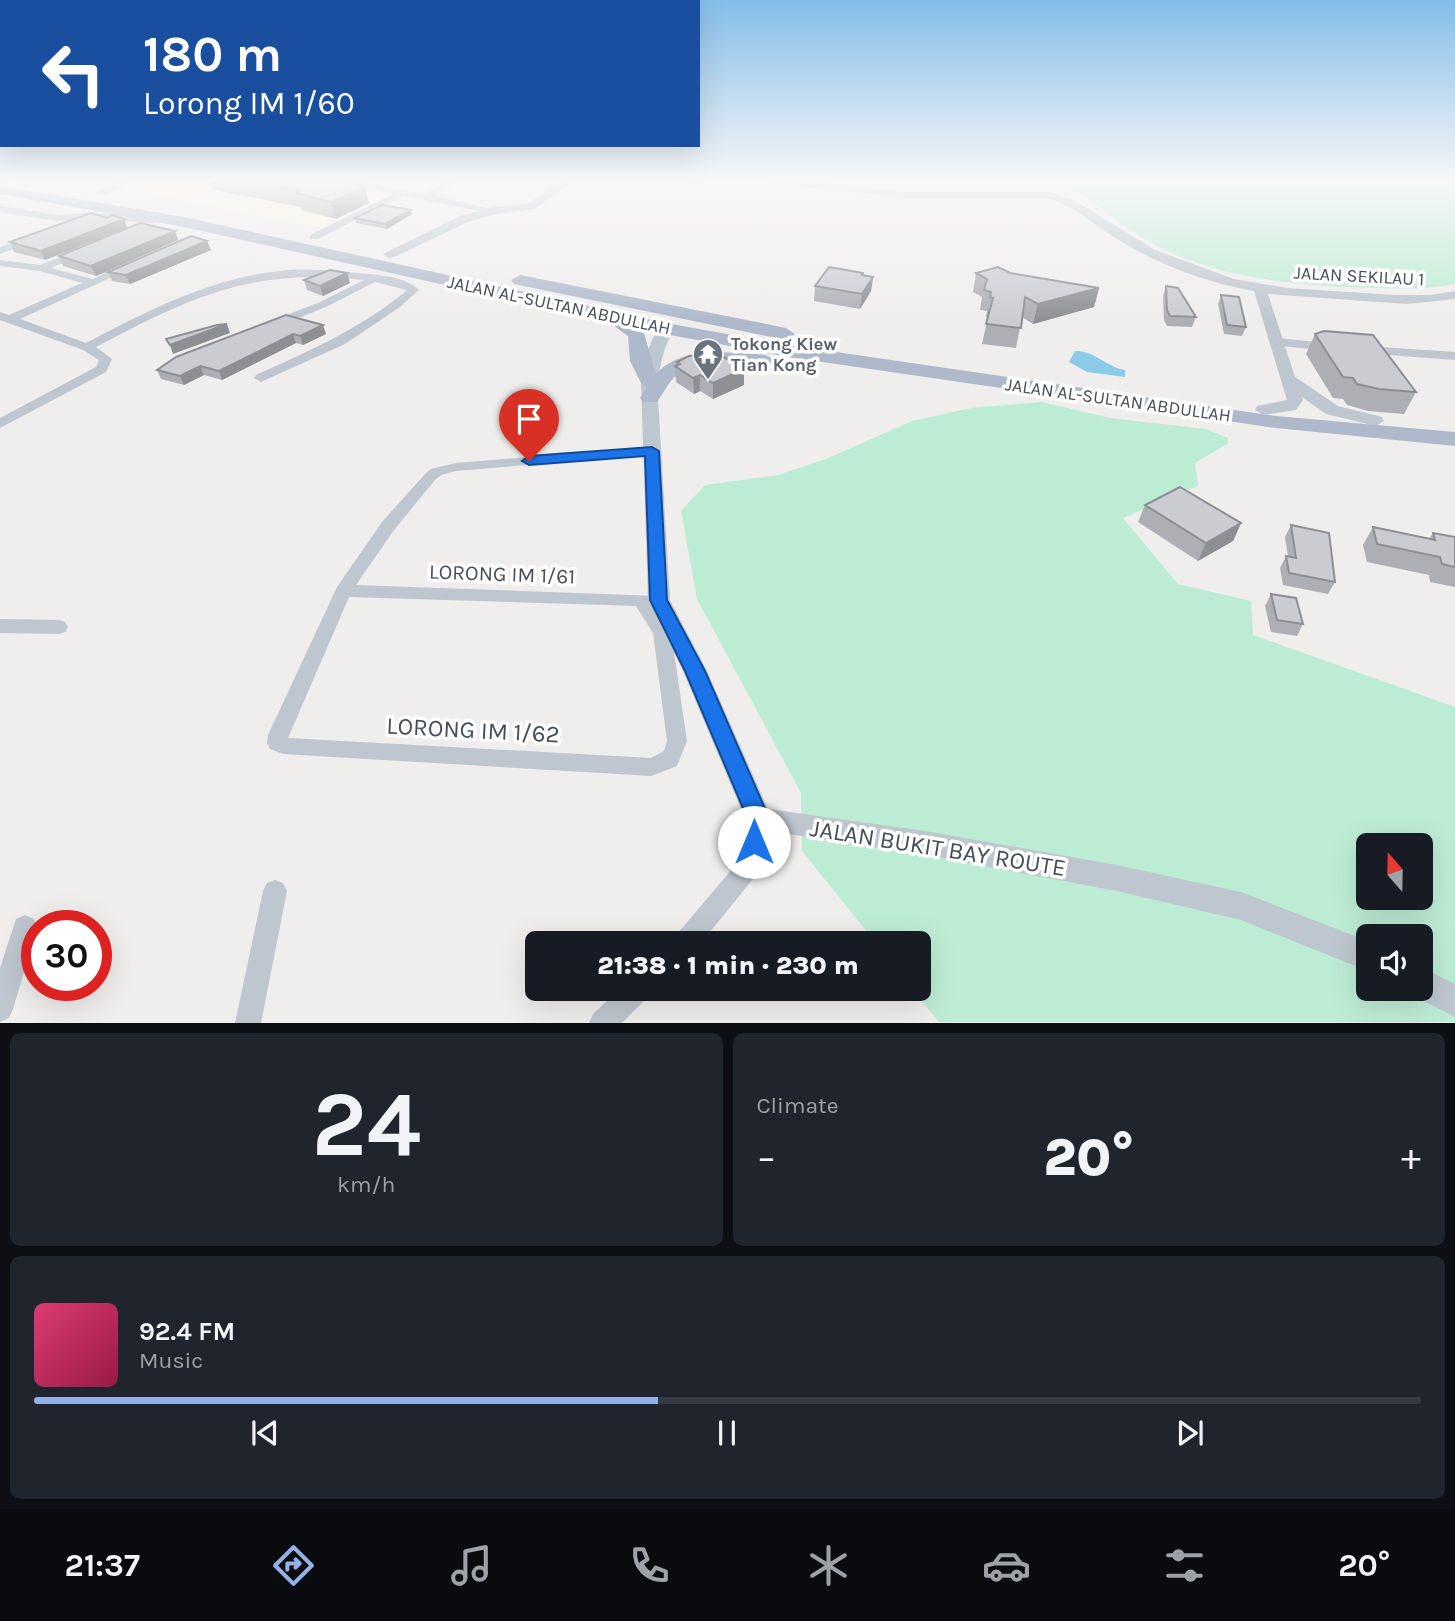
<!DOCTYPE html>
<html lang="en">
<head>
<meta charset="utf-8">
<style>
  body { margin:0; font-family:Karla,sans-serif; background:#20242c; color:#f1f3f6; height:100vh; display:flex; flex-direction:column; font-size:26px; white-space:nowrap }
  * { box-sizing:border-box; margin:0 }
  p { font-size:23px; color:#9ea1a6 }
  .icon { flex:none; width:38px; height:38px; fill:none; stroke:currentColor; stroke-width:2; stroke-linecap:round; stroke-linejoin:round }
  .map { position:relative; height:1023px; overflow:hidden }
  .sheet { display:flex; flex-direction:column; gap:10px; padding:10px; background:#0d0f14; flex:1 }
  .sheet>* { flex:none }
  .banner { position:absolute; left:0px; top:0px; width:700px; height:147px; box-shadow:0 7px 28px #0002; background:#1a4fa0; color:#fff; overflow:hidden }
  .needle { width:46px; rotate:340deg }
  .controls { position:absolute; left:1356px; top:833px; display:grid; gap:14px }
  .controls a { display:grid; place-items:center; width:77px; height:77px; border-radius:10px; background:#171b24; box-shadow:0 7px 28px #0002; font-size:35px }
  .speed { position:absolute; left:21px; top:910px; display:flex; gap:14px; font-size:35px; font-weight:700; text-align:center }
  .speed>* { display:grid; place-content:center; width:91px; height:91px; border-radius:50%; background:#171b24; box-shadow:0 7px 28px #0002; line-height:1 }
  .speed .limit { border:10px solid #d22; background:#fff; color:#111 }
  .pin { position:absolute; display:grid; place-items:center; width:60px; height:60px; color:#fff; margin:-72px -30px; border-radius:50% 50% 50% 0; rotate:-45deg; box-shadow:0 0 7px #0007 }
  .pin .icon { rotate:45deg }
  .me { position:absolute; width:77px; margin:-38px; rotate:0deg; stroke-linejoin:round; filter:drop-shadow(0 0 5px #0008) }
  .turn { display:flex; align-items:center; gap:24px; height:147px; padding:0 28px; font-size:32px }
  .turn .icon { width:91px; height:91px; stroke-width:2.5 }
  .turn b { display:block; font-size:49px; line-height:60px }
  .big { font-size:52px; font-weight:800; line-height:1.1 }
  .sheet .tile { flex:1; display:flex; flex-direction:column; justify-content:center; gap:10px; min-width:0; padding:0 24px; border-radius:10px; background:#20242c }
  .sheet .dial { align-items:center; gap:0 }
  .dial b { font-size:91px; line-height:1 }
  .song { display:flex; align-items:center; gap:21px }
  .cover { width:84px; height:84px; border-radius:10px; background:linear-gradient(135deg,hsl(340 70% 55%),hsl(340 70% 35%)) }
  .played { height:7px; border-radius:4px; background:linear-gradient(90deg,#93b0e7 45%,#363941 45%) }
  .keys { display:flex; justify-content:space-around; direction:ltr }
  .heat { display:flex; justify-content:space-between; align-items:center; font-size:38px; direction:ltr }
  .sheet .tiles { flex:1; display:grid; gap:10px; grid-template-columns:1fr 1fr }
  .tile:last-child { grid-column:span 2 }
  .trip { position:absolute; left:525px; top:931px; width:406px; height:70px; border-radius:10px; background:#171b24; box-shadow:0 7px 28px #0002; font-weight:800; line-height:70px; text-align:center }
  .dock { display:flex; height:112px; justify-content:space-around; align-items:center; background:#090b0e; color:#9ea1a6 }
  .dock .icon { width:49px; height:49px }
  .dock .current { color:#93b0e7 }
  .dock b { font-size:32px; color:#f1f3f6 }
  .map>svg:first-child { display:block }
  .commercial { fill:#fbf7e6 }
  .green { fill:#bdecd4; fill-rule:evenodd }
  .water { fill:#8ccbe7 }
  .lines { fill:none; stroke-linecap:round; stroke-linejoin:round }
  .minor { fill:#bec6cf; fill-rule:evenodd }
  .tertiary { fill:#bec6cf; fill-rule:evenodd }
  .primary { fill:#aebacb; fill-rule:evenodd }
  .wall { fill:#aeafb5 }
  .shaded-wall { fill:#8d8f93 }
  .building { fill:#caccd2; stroke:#8d8f93; stroke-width:2 }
  .route { fill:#1a73e8; stroke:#114b97; stroke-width:2 }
  .labels { text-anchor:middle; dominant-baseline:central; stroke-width:7; stroke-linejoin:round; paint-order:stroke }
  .far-street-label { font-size:18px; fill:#464e59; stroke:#fff }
  .far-worship-label { font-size:18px; font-weight:bold; fill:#5b616d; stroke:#fff; text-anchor:start }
  .street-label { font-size:21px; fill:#464e59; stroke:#fff }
  .near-street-label { font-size:24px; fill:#464e59; stroke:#fff }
</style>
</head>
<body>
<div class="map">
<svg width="1455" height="1023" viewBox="0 0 1455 1023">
  <rect width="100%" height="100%" fill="#f0eded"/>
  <!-- commercial -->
  <path class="commercial" d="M153,179H316L407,195L337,231L131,190Z"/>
  <!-- green -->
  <path class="green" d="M865,179H1455V284C1428,290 1402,288 1375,288C1301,286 1222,280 1155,245C1129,231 1104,210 1080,193C1046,178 989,188 950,189C921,189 892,186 863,184Z
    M1042,402L1110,418L1206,429L1228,438L1227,444L1195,463L1198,486L1123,518L1178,584L1251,601L1253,635L1455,707V1022H939L912,989H919V943H876L802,851L801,793L697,599L681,511L705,485L778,475L826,459L912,421L971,408ZM1368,845H1421V898H1368ZM1368,936H1421V989H1368Z"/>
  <!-- water -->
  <path class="water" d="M1075,351C1094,350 1106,367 1125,370V377L1087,372L1069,362Z"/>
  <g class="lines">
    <!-- minor -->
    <path class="minor" d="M328,179H345L424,194L451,179H462L434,196L500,211L495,214L404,196L318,239H310V235L393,194Z
      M0,206L57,215L88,213L153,217L158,220L153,223L88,219L57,221L0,212Z
      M30,237L35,240L34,242L0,254V247Z
      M78,250L82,251V255L51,268L92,279L123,266L132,268L20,319L86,343C147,311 210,278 280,271C311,267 340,272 370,274C383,275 409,279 419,290L400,307L345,344L261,382L254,378L256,375C309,351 362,328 407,290L375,282L328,306L275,328L269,324L271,321L320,302L364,280C254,267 190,297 96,347L112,359L106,372L0,428V418L96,367L99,360L83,350L0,320V312L9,315L82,283L40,271L0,266V260L40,265Z
      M1276,338L1329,343L1335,347L1329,351L1272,345V339Z
      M1365,346L1455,352V360L1361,353L1359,350Z
      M652,447L657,448L659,451L657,454L456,471L441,475L435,480L394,530L356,585L658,596L661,600L654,606L671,632L687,741L677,766L651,776L283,754L270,749L267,743L268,735L337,587L382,522L425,474L431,469L456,463ZM349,597L636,606L653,633L667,741L664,751L651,758L288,738Z
      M0,619L59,620L65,622L68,627L65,632L59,634L0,633Z
      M759,810L767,813L770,820L757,874L701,943H674L677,934L739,861L751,813Z
      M275,880L283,883L287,891L261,1023H235L263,891L267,883Z
      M25,915L34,919L37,928L13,1009L9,1018L0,1022V968L16,919Z
      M620,989H651L647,998L622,1023H589L593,1014Z"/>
    <!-- tertiary -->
    <path class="tertiary" d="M125,179H139L105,195L95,193Z
      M563,179H575L535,209L495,214L468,222L394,257L389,258L383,254L460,216L495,207L528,204Z
      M754,179H789L907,192H1049L1075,201L1155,250L1234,279L1287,288L1395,295H1431L1455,291V299L1407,304L1268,294L1295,377L1338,406L1382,417L1384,421L1376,426L1326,414L1302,397L1303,400L1296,410L1263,415L1255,410L1257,406L1287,400L1254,291C1208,283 1162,266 1122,242C1098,228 1076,207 1048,198H907L759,182Z
      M666,325L673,329L664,351L657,381L670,600L707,671L768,809L925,831L1117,865L1241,892L1368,941V971L1241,920L1117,891L925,855L749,828L683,671L648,600L641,381C645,366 649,330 666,325Z
      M1421,967L1455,984V1017L1410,994L1408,989H1421Z"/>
    <!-- primary -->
    <path class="primary" d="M0,186L184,217L666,323L788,345L1276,416L1455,432V446L1276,428L788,357L643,330L656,374C678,349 718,351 749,354C758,354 768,353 774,361C764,373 704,355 677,375C668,382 664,393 657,402H643L640,398L647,387L642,385L630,361L628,336L607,321L184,227L0,194Z
      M520,275L786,328L795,334L786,340L514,284L511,280Z"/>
  </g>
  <!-- wall -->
  <path class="wall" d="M211,179H327L369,203L336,219L301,210L300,207L215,190Z
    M412,214L387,229L356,223L355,218Z
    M107,218L124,219L127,228L45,260L14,252L10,242Z
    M178,240L96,276L63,266L59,256Z
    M211,250L130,284L112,281L108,272Z
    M976,273H1010L1099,288L1094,307L1033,324L1022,317L1016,348L982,344L988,317H986L987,311L980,310L982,297L973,292Z
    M863,275L873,277L871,291L860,309L814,301L815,286Z
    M304,280L350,283L323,296L307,290Z
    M1166,286L1196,317L1192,327L1167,326L1164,320L1163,296Z
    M1221,295L1246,327L1242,336L1224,334L1218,304Z
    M286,315L326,334L303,345L296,343L222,380L204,375L184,385L161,379L157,370Z
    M1315,334L1416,392L1404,414L1368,411L1347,405L1343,399L1333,398L1306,354Z
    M677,362L744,369V385L713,399L700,391L694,394L676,382L675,366L677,365Z
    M1145,505L1241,523L1233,541L1198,561L1138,522Z
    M1291,525L1335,582L1328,594L1283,585L1280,568L1286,556H1288L1285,537Z
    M1373,527L1429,539L1433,533L1455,537V587L1430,582L1429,575L1367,562L1363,545Z
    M1271,594L1303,624L1297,636L1271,632L1265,606Z"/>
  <!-- shaded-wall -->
  <path class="shaded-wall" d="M365,186L369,203L336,219L331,202Z
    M411,210L412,214L387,229L385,224Z
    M124,219L127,228L45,260L41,251Z
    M175,231L178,240L96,276L91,266Z
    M207,241L211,250L130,284L126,275Z
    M347,273L350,283L323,296L320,286Z
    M873,277L871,291L860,309L862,294Z
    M1099,288L1094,307L1033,324L1038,304Z
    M227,324L230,333L173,354L170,345Z
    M323,325L326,334L303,345L300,336Z
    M293,334L296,343L222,380L219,371Z
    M200,366L204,375L184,385L180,376Z
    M744,369V385L713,399V383Z
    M700,375V391L694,394L693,378Z
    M1241,523L1233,541L1198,561L1206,543Z"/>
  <!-- building -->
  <path class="building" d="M239,179H327L365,186L331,202L296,193L300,191Z
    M382,205L411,210L385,224L355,218Z
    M91,213L107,218L113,215L124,219L41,251L10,242Z
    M140,223L175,231L91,266L59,256Z
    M191,236L207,241L126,275L108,272Z
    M829,267L863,273L862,275L873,277L862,294L815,286Z
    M998,267L1010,273L1099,288L1038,304L1025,297L1021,328L986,324L993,298L990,297L991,292L984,290L987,279L976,273Z
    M330,270L347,273L320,286L304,280Z
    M1166,286L1178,288L1196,317L1170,316L1167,310Z
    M1221,295L1239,297L1246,327L1227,325Z
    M286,315L323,325L300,336L293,334L219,371L200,366L180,376L157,370L176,357Z
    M227,324L170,345L166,339L217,325Z
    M1324,331L1373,335L1416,392L1379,389L1357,384L1353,378L1343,377L1315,334Z
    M715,352L744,369L713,383L700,375L693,378L675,366L680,364L677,362L689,356Z
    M1180,487L1241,523L1206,543L1145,505Z
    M1291,525L1329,533L1335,582L1289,573L1286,556L1296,558Z
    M1373,527L1435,540L1433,533L1455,537V567L1442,564L1440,557L1377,544Z
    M1271,594L1296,598L1303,624L1277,620Z"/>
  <!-- sky -->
  <linearGradient id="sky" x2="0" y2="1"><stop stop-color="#83bde8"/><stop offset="0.56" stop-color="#f8f7f7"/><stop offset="1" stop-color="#f8f7f7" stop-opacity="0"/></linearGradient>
  <rect width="1455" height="322" fill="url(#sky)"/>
  <!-- route -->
  <path class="route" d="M652,447L659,451L667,600L705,671L770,820L762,849L754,852L746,849L743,842L748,820L685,671L650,600L645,456L529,465L522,461L529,456Z"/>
  <!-- icons -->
  <defs>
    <g id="temple-pin" transform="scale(1.575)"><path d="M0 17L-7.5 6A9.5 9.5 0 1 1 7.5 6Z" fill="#6b7280" stroke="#fff"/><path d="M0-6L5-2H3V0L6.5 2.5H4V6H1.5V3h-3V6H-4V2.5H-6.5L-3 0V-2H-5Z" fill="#fff"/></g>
  </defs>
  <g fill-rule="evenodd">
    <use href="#temple-pin" x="708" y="354"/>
  </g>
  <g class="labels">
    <!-- far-street labels -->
    <g class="far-street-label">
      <text transform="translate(1359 276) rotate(3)">JALAN SEKILAU 1</text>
      <text transform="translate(559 305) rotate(12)">JALAN AL-SULTAN ABDULLAH</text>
      <text transform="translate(1118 400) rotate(8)">JALAN AL-SULTAN ABDULLAH</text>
    </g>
    <!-- far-worship labels -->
    <g class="far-worship-label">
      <text x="731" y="344">Tokong Kiew<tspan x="731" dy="21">Tian Kong</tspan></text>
    </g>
    <!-- street labels -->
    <g class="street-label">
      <text transform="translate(502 574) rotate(2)">LORONG IM 1/61</text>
    </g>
    <!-- near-street labels -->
    <g class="near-street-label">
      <text transform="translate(473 730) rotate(3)">LORONG IM 1/62</text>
      <text transform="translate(938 848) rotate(9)">JALAN BUKIT BAY ROUTE</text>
    </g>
  </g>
</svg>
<div class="controls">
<a><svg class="needle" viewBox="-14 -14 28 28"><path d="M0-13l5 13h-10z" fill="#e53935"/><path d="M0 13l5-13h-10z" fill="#9ea1a6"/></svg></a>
<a><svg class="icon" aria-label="sound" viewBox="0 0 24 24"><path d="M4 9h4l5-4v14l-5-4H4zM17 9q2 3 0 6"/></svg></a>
</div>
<div class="speed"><div class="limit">30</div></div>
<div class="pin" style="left:529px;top:461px;background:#d93025"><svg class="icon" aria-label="arrive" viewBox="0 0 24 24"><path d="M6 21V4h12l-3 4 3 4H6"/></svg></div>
<svg class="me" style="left:754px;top:842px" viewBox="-20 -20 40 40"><circle r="19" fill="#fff"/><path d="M0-13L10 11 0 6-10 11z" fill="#1a73e8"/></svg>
<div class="trip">21:38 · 1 min · 230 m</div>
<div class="banner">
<div class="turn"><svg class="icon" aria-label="left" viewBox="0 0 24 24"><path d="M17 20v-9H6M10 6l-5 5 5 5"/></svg><div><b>180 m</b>Lorong IM 1/60</div></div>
</div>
</div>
<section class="sheet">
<div class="tiles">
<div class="tile dial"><b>24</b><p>km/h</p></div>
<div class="tile"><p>Climate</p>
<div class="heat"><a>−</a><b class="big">20°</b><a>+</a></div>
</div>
<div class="tile">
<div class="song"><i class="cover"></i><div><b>92.4 FM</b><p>Music</p></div></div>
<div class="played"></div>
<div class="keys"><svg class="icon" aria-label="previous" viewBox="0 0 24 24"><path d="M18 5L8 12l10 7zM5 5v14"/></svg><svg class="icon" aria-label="pause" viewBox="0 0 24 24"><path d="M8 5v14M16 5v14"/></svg><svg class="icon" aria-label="next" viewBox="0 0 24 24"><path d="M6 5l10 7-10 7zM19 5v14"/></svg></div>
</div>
</div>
</section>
<nav class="dock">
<b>21:37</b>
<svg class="icon current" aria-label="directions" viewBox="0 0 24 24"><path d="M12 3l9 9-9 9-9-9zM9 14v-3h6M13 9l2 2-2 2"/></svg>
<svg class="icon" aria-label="music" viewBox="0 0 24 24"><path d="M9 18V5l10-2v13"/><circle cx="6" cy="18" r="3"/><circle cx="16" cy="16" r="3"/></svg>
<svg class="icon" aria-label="phone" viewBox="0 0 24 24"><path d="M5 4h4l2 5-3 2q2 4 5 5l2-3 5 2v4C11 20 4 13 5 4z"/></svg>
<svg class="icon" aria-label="climate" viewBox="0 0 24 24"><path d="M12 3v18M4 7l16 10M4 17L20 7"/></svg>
<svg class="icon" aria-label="car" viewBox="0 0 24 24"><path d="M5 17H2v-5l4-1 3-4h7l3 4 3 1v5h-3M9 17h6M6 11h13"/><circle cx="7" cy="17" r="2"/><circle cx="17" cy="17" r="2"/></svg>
<svg class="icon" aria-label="filters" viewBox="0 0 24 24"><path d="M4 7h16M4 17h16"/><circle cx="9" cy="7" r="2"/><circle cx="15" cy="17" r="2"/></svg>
<b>20°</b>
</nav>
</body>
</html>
